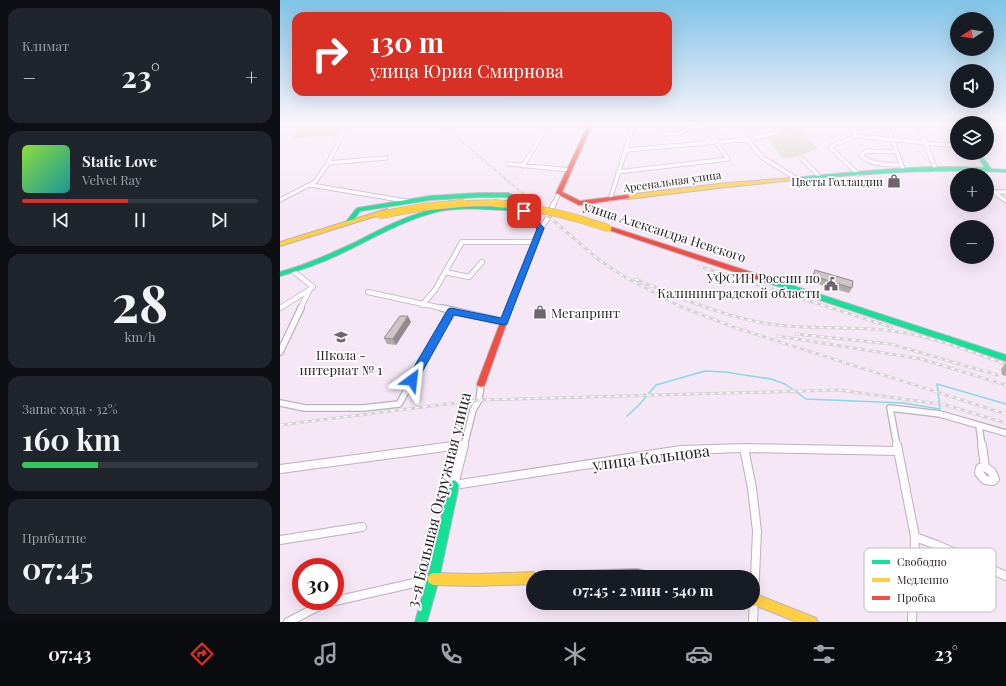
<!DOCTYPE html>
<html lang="ru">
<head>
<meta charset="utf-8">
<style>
  body { margin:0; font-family:"Playfair Display",serif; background:#20242c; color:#f1f3f6; height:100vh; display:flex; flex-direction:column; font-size:15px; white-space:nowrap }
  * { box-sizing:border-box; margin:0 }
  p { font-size:13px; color:#9ea1a6 }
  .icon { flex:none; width:22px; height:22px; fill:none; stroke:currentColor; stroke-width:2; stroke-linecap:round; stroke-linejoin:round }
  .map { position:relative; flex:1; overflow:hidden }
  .side { display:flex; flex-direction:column; gap:8px; padding:8px; background:#0d0f14; width:280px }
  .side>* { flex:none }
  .guide { position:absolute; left:12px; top:12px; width:380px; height:84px; border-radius:12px; box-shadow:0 4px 16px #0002; background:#d93025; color:#fff; overflow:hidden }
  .needle { width:26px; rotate:258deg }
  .tools { position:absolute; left:670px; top:12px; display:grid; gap:8px }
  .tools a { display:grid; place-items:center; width:44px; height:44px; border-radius:50%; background:#171b24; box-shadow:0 4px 16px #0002; font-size:20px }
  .speed { position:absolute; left:12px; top:558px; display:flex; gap:8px; font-size:20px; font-weight:700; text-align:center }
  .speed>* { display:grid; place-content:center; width:52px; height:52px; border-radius:50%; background:#171b24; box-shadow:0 4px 16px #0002; line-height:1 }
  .speed .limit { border:6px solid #d22; background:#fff; color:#111 }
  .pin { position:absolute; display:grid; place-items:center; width:34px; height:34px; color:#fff; margin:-17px; border-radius:8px; box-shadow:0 2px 6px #0006 }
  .me { position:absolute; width:44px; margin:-22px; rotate:30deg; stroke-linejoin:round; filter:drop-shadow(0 0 3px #0008) }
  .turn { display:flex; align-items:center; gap:14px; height:84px; padding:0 12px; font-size:18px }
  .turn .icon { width:52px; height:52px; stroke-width:2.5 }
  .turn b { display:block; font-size:28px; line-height:34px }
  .big { font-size:30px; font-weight:700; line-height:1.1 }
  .side .widget { flex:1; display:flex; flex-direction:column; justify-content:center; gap:6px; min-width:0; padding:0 14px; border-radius:12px; background:#20242c }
  .side .dial { align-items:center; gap:0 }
  .dial b { font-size:52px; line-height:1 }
  .song { display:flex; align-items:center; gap:12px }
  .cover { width:48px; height:48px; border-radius:6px; background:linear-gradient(135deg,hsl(90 70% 55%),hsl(180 70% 35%)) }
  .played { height:4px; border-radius:2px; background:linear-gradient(90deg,#d93025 45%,#363941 45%) }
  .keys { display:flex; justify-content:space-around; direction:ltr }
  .heat { display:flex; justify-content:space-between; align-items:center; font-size:22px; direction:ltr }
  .charge { height:6px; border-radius:3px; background:linear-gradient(90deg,#34c759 32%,#363941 0) }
  .trip { position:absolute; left:246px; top:570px; width:234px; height:40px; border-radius:20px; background:#171b24; box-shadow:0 4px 16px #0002; font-weight:700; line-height:40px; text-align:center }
  .dock { display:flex; height:64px; justify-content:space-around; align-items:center; background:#090b0e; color:#9ea1a6 }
  .dock .icon { width:28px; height:28px }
  .dock .selected { color:#d93025 }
  .dock b { font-size:18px; color:#f1f3f6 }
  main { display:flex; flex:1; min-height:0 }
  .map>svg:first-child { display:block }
  .green { fill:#d3d6c2 }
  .forest { fill:#c9d3ac }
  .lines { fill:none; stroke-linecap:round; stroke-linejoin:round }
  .stream { stroke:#84dae6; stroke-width:1.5 }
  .street-far3-casing { stroke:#bcb0bc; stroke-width:5 }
  .street-far2-casing { stroke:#bcb0bc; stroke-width:6 }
  .street-far1-casing { stroke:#bcb0bc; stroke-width:8 }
  .street-casing { stroke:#bcb0bc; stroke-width:10 }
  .fast-casing { stroke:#bcb0bc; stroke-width:2 }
  .slow-casing { stroke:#bcb0bc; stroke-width:2 }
  .jam-casing { stroke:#bcb0bc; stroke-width:2 }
  .street-far3 { stroke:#fefbfe; stroke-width:3.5 }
  .street-far2 { stroke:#fefbfe; stroke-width:4.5 }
  .street-far1 { stroke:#fefbfe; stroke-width:5.5 }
  .street { stroke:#fefbfe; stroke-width:8 }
  .fast { fill:#16e098; fill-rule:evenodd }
  .slow { fill:#ffcf43; fill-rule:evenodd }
  .jam { fill:#f24e42; fill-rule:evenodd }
  .rail-far1-casing { stroke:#d6d2d6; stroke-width:2 }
  .rail-casing { stroke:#d6d2d6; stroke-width:3 }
  .rail-far1 { stroke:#fff; stroke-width:1; stroke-dasharray:3; stroke-linecap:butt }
  .rail { stroke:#fff; stroke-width:1.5; stroke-dasharray:4; stroke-linecap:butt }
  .slow-bridge-far1-casing { stroke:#bcb0bc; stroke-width:7; stroke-linecap:butt }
  .slow-bridge-casing { stroke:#bcb0bc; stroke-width:8; stroke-linecap:butt }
  .slow-bridge-far1 { stroke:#ffcf43; stroke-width:5.5 }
  .slow-bridge { stroke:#ffcf43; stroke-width:7 }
  .wall { fill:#b3a9aa }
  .shaded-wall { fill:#928a8b }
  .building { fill:#d0c5c6; stroke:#928a8b }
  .route { fill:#1a73e8; stroke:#114b97 }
  .labels { text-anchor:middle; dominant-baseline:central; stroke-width:3.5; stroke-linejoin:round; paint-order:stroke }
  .far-street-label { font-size:11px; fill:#281e28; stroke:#fff }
  .far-poi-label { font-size:11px; fill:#281e28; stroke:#fff; text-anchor:end }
  .street-label { font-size:13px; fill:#281e28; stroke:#fff }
  .poi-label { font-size:13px; fill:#281e28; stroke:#fff; text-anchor:end }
  .near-street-label { font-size:16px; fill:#281e28; stroke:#fff }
  .key { fill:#fff; stroke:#bebcbe; stroke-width:1 }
  .key-label { font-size:11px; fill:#281e28 }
</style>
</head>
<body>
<main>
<section class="side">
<div class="widget"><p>Климат</p>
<div class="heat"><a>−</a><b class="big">23°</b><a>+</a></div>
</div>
<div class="widget">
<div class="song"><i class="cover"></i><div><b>Static Love</b><p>Velvet Ray</p></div></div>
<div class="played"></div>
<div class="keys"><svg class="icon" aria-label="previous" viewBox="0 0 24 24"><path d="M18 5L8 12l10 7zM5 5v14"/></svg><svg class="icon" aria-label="pause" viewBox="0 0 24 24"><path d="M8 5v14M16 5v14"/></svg><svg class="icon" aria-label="next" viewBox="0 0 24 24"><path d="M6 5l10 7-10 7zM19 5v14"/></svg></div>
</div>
<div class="widget dial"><b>28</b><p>km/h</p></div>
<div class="widget"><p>Запас хода · 32%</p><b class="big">160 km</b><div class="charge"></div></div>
<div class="widget"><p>Прибытие</p><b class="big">07:45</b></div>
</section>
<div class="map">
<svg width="726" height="622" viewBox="0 0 726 622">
  <rect width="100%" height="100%" fill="#f6e7f6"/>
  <!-- green -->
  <path class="green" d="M506,123H511L538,148L517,157L502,158L487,137L501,133Z"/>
  <!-- forest -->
  <path class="forest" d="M25,123H73L69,129L60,130L58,136H33L13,139Z"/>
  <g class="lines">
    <!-- stream -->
    <path class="stream" d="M347,416L359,405L376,385L425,371L445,372L491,379L505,384L526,399L623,403L660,409L657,384L726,404"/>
    <!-- street-far3 casing -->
    <g class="street-far3-casing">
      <path id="street-far3" d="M406,123L409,128L454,124L483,158L517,179
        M606,123L624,171
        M637,123L656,170
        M574,128L576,136
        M384,134L400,133L409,128
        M346,150L472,139L495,133L502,123
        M616,152L587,151L581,155C589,166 609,164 621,165
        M522,159L540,177
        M48,163L106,158
        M228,164L290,170
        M243,166L269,123
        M338,172L448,159L425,126
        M578,174L551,148V146L576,136L677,146
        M31,185L126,201
        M714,192L726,201
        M714,192H726
        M0,200L35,182L48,163L64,131
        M330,200L354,123
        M274,204L279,193"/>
    </g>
    <!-- street-far2 casing -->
    <g class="street-far2-casing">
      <path id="street-far2" d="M261,228L268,218L274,203
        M13,271L33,287L30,289L20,309
        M165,272L189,277L202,262
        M88,292L166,309
        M142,305L155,290L182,242H256
        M0,308L29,290"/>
    </g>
    <!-- street-far1 casing -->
    <g class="street-far1-casing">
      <path id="street-far1" d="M162,308L224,322
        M0,352L21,308
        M0,403L25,408H83L119,404L171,311
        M699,426L702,446
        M173,446L184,444
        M184,446L193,410L199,400L201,384
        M617,446L610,408L660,414L726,433"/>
    </g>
    <!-- street casing -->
    <g class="street-casing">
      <path id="street" d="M184,445L174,485L401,450L464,448L618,451
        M617,445L635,537L632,622
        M702,445L705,467
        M464,448L472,488L477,531L473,622
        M705,467L712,472L715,479L713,481L705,480L699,473L700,468Z
        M0,469L180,445
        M635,537L657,545L726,576
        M0,540L82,527
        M55,601L152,579
        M8,622L43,604L55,601"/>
    </g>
    <!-- fast casing -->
    <g class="fast-casing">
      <path id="fast" d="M696,153H700L711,169L726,170V172C654,168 583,174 512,180L510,179L512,178C576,172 641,164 705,168Z
        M199,193H228L242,200L244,209L264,228L255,249H251L250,248L258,228L240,211C211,210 180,205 152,213C119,222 90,240 60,254C41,263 21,270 0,276V272C26,265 50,254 74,243C101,229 129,214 159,208C185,203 212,207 238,207L237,202L227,197H199L150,200L80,211L71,223L69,224L66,222L76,209L78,208L150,196Z
        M479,276H483L726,355V361L479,280L478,278Z
        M174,480L177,482L179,485L159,579L147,622H135L147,579L169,485L171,482Z"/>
    </g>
    <!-- slow casing -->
    <g class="slow-casing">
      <path id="slow" d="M512,178L514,179V180L447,187L347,199L344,197L347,195L447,183Z
        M107,209L110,211L109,212L0,246V242Z
        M253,572L257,574L258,577H253V584L196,586L153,585L149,583L147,579L149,575L153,573L196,574Z
        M473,593L536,618L538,622H517L469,603H473Z"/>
    </g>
    <!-- jam casing -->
    <g class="jam-casing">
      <path id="jam" d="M309,123H313L282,192L300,201L347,195L349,196V198L299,205L276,193Z
        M328,226L483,276L484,278L483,280H479L326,229L325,228Z
        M253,246L256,248L234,302L205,384L204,386L201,387L198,386L197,384L228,302L250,248Z
        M357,569L375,573L377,577H285L287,573L291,571Z"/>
    </g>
    <!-- street-far3 -->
    <use href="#street-far3" class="street-far3"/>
    <!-- street-far2 -->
    <use href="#street-far2" class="street-far2"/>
    <!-- street-far1 -->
    <use href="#street-far1" class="street-far1"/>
    <!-- street -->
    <use href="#street" class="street"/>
    <!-- fast -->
    <use href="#fast" class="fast"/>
    <!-- slow -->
    <use href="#slow" class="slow"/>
    <!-- jam -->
    <use href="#jam" class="jam"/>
    <!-- rail-far1 casing -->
    <g class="rail-far1-casing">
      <path id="rail-far1" d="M148,123L179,139L255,204"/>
    </g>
    <!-- rail casing -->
    <g class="rail-casing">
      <path id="rail" d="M253,203L319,260L345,277L399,306L456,328L726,414
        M419,266L611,327
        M355,279C395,296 435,313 478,322C523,331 568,325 613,331C652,336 689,351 726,364
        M516,334L611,344L717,375
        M498,336L641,359L726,385
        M0,425L199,400L559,390L666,405L726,423"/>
    </g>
    <!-- rail-far1 -->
    <use href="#rail-far1" class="rail-far1"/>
    <!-- rail -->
    <use href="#rail" class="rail"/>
    <!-- slow-bridge-far1 casing -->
    <g class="slow-bridge-far1-casing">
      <path id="slow-bridge-far1" d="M168,204L208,203L230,204"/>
    </g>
    <!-- slow-bridge casing -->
    <g class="slow-bridge-casing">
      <path id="slow-bridge" d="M213,203C253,206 290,215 328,228
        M100,215L143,207L184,203"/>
    </g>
    <!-- slow-bridge-far1 -->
    <use href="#slow-bridge-far1" class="slow-bridge-far1"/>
    <!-- slow-bridge -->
    <use href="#slow-bridge" class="slow-bridge"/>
  </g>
  <!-- wall -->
  <path class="wall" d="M535,270L572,288L569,293L531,282Z
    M131,322L116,345L107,344L104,338Z
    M726,363V376L722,375L721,369Z"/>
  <!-- shaded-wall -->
  <path class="shaded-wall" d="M128,316L131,322L116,345L113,339Z"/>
  <!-- building -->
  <path class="building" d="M535,270L573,281L572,288L533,276Z
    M120,316H128L113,339L104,338Z"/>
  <!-- sky -->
  <linearGradient id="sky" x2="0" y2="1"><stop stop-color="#80c3e7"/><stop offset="0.59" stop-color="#fbf4fb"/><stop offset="1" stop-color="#fbf4fb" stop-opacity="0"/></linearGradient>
  <rect width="726" height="210" fill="url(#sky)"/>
  <!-- route -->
  <path class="route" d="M242,209H247L264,228L227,324L224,325L174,315L136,383L132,384L128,383L127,380L128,377L168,309L171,308L221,318L257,229L242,212Z"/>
  <!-- icons -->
  <defs>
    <g id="shop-bare" transform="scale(1.08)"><path d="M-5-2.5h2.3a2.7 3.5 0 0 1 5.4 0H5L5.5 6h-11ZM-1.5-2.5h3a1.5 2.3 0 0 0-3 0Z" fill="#706470" stroke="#fff" stroke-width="2.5" paint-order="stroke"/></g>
    <g id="civic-bare" transform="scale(1.08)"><path d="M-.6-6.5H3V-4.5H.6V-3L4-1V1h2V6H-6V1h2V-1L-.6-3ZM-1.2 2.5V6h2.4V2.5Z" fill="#706470" stroke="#fff" stroke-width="2.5" paint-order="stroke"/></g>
    <g id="school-bare" transform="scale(1.08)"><path d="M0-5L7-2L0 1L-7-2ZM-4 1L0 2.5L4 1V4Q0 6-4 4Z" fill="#706470" stroke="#fff" stroke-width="2.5" paint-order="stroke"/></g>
  </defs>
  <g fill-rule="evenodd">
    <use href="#shop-bare" x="614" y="181"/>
    <use href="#civic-bare" x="551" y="284"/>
    <use href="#shop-bare" x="260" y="312"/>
    <use href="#school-bare" x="61" y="337"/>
  </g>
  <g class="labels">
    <!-- far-street labels -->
    <g class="far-street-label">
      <text transform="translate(392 181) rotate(-8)">Арсенальная улица</text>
    </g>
    <!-- far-poi labels -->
    <g class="far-poi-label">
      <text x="603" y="181">Цветы Голландии</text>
    </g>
    <!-- street labels -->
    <g class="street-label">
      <text transform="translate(385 231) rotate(18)">улица Александра Невского</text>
    </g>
    <!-- poi labels -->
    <g class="poi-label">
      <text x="540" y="277">УФСИН России по<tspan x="540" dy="15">Калининградской области</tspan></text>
      <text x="271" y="312" text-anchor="start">Мегапринт</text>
      <text x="61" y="354" text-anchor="middle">Школа -<tspan x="61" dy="15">интернат № 1</tspan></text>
    </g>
    <!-- near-street labels -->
    <g class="near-street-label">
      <text transform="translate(371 457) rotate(-7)">улица Кольцова</text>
      <text transform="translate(158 500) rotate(-76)">3-я Большая Окружная улица</text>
    </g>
  </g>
  <!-- legend -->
  <rect x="584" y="548" width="132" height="64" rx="6" class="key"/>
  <rect x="592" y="560" width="18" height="4" fill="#16e098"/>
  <rect x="592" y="578" width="18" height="4" fill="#ffcf43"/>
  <rect x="592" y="596" width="18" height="4" fill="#f24e42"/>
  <g class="key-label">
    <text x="617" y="566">Свободно</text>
    <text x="617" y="584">Медленно</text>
    <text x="617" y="602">Пробка</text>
  </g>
</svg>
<div class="tools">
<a><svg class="needle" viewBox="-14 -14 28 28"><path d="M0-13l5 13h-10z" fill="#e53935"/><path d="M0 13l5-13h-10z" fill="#9ea1a6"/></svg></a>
<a><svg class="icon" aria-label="sound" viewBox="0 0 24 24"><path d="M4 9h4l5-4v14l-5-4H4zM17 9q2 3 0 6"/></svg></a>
<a><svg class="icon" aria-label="layers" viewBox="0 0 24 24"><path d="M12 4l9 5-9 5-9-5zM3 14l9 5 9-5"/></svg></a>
<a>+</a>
<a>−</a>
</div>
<div class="speed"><div class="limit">30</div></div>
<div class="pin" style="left:244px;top:211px;background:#d93025"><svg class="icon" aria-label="arrive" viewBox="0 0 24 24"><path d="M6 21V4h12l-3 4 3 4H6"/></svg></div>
<svg class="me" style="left:132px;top:380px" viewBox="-20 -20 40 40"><path d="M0-17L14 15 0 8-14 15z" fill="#1a73e8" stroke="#fff" stroke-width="4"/></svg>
<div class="trip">07:45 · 2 мин · 540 m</div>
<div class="guide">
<div class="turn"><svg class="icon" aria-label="right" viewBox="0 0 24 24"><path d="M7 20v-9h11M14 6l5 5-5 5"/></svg><div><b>130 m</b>улица Юрия Смирнова</div></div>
</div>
</div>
</main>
<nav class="dock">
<b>07:43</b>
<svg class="icon selected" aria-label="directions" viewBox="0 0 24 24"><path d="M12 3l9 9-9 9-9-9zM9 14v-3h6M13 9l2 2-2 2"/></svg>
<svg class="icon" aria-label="music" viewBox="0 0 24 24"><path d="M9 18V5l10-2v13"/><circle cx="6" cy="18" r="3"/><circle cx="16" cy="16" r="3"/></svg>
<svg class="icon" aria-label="phone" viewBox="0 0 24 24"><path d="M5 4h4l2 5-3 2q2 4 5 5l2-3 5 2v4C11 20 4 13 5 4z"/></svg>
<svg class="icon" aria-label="climate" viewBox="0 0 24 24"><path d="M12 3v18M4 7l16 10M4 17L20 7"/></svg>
<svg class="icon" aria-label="car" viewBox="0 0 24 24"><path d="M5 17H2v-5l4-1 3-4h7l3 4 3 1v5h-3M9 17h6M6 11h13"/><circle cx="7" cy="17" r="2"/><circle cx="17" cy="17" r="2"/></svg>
<svg class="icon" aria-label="filters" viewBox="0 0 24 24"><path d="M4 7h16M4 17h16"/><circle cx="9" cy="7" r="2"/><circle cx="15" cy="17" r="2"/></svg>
<b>23°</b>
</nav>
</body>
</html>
